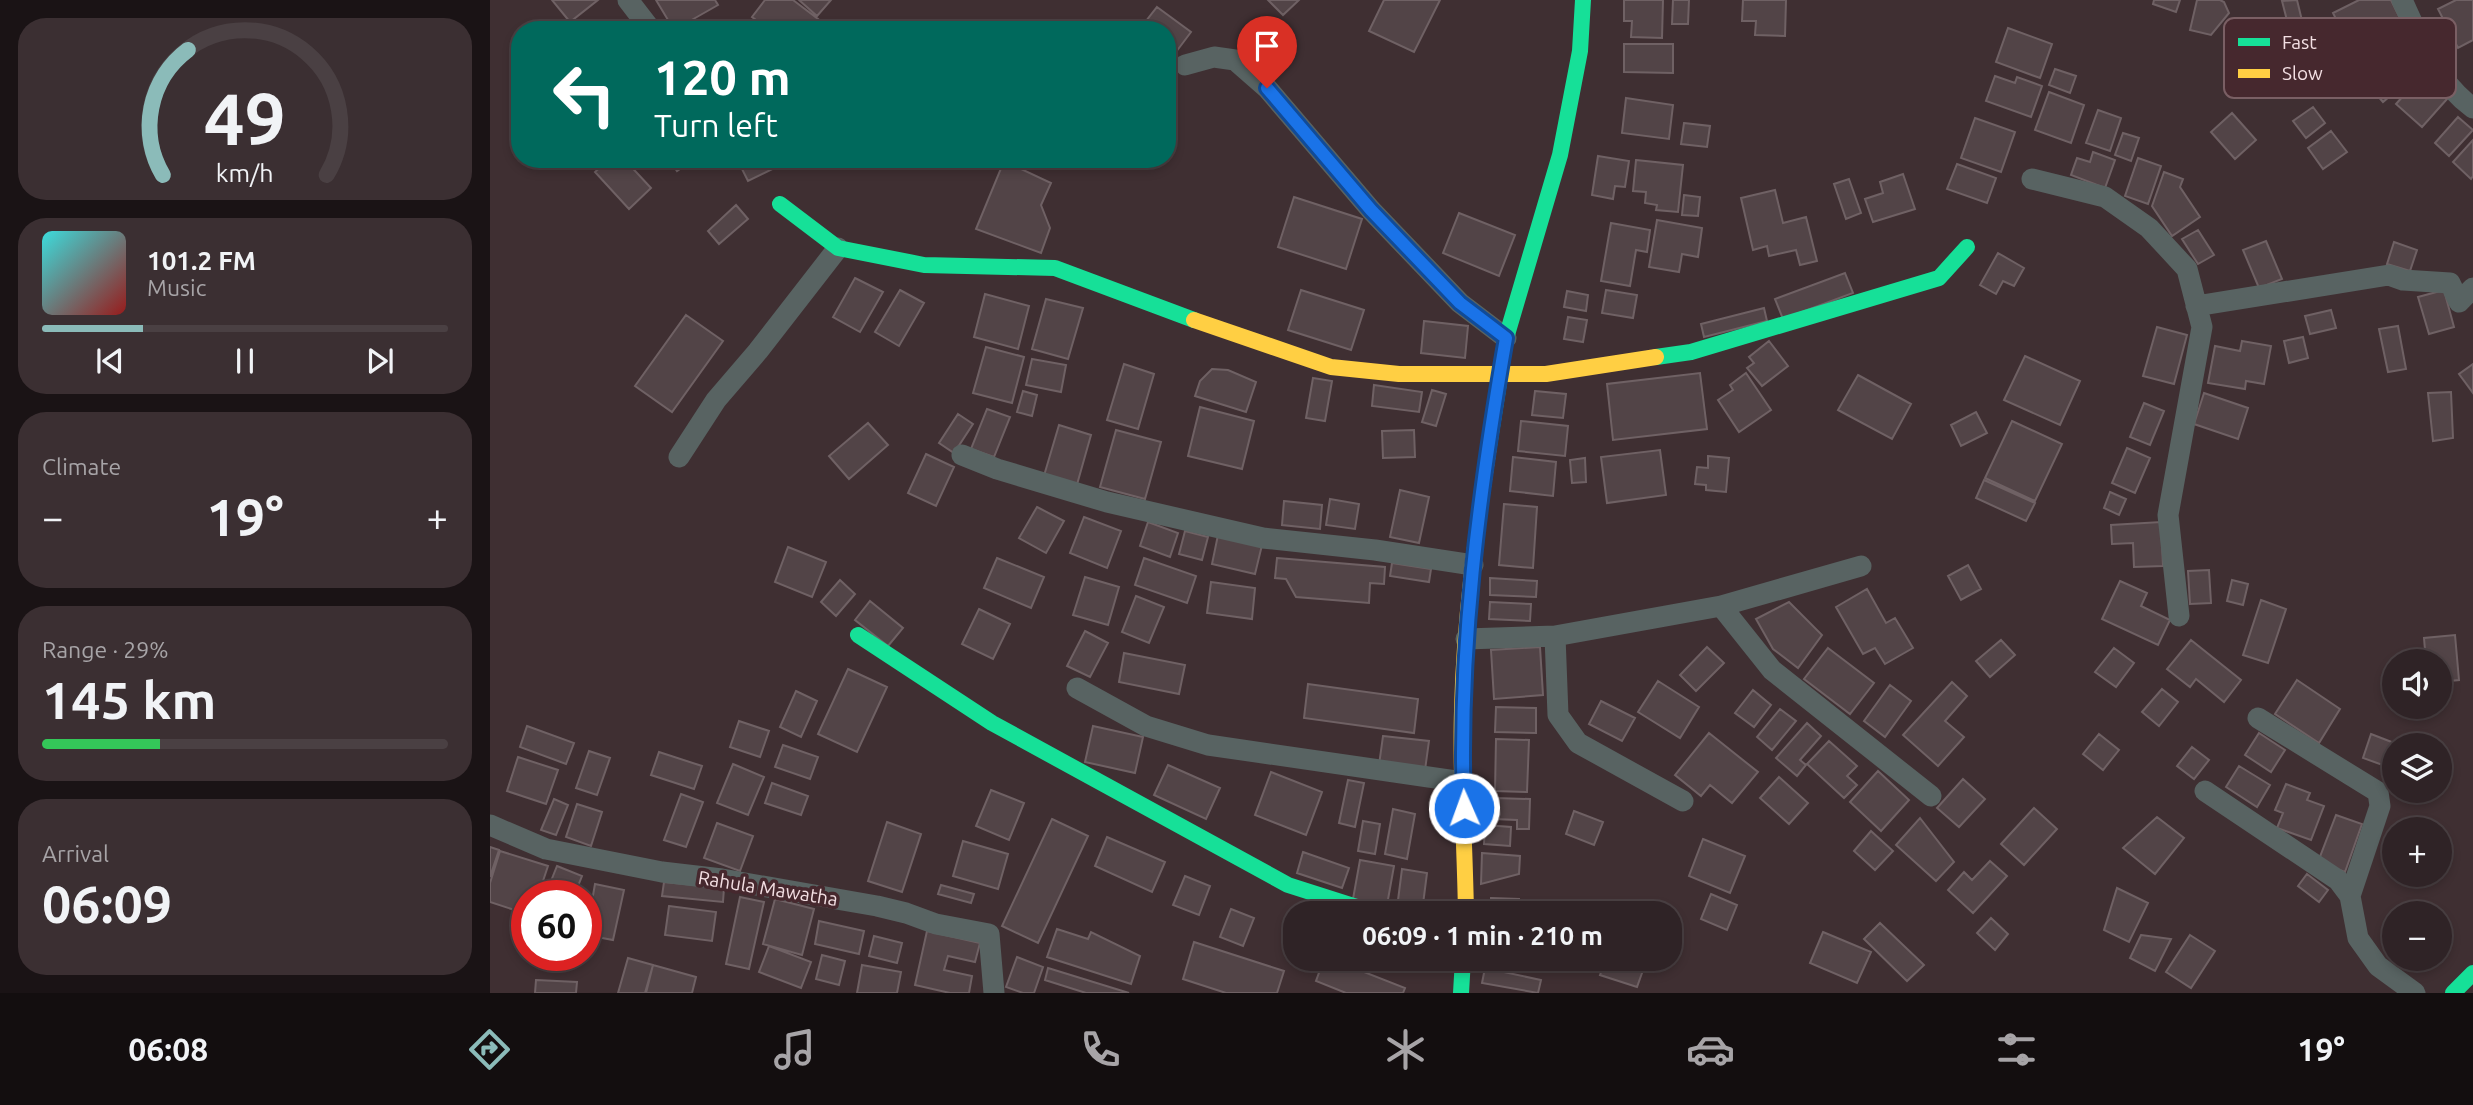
<!DOCTYPE html>
<html lang="en">
<head>
<meta charset="utf-8">
<style>
  body { margin:0; font-family:Ubuntu,sans-serif; background:#3b2f32; color:#f1f3f6; height:100vh; display:flex; flex-direction:column; font-size:26px; white-space:nowrap }
  * { box-sizing:border-box; margin:0 }
  p { font-size:23px; color:#a7a4a7 }
  .icon { flex:none; width:38px; height:38px; fill:none; stroke:currentColor; stroke-width:2; stroke-linecap:round; stroke-linejoin:round }
  .map { position:relative; flex:1; overflow:hidden }
  .drawer { display:flex; flex-direction:column; gap:18px; padding:18px; background:#1a1315; width:490px }
  .drawer>* { flex:none }
  .top-card { position:absolute; left:21px; top:21px; width:665px; height:147px; border-radius:28px; box-shadow:0 4px 10px #0003,0 0 0 2px #4a4043; background:#00695c; color:#fff; overflow:hidden }
  .buttons { position:absolute; left:1892px; top:649px; display:grid; gap:14px }
  .buttons a { display:grid; place-items:center; width:70px; height:70px; border-radius:50%; background:#2f2326; box-shadow:0 4px 10px #0003,0 0 0 2px #4a4043; font-size:35px }
  .speed { position:absolute; left:21px; top:880px; display:flex; gap:14px; font-size:35px; font-weight:700; text-align:center }
  .speed>* { display:grid; place-content:center; width:91px; height:91px; border-radius:50%; background:#2f2326; box-shadow:0 4px 10px #0003,0 0 0 2px #4a4043; line-height:1 }
  .speed .limit { border:10px solid #d22; background:#fff; color:#111 }
  .pin { position:absolute; display:grid; place-items:center; width:60px; height:60px; color:#fff; margin:-72px -30px; border-radius:50% 50% 50% 0; rotate:-45deg; box-shadow:0 0 7px #0007 }
  .pin .icon { rotate:45deg }
  .me { position:absolute; width:77px; margin:-38px; rotate:358deg; stroke-linejoin:round; filter:drop-shadow(0 0 5px #0008) }
  .turn { display:flex; align-items:center; gap:24px; height:147px; padding:0 28px; font-size:32px }
  .turn .icon { width:91px; height:91px; stroke-width:2.5 }
  .turn b { display:block; font-size:49px; line-height:60px }
  .big { font-size:52px; font-weight:600; line-height:1.1 }
  .drawer .tile { flex:1; display:flex; flex-direction:column; justify-content:center; gap:10px; min-width:0; padding:0 24px; border-radius:28px; background:#3b2f32 }
  .drawer .dial { align-items:center; gap:0 }
  .dial svg { height:182px; overflow:visible; fill:none; stroke:#4a4043; stroke-width:7; stroke-linecap:round; text-anchor:middle }
  .dial text { fill:#f1f3f6; stroke:none }
  .song { display:flex; align-items:center; gap:21px }
  .cover { width:84px; height:84px; border-radius:10px; background:linear-gradient(135deg,hsl(180 70% 55%),hsl(0 70% 35%)) }
  .played { height:7px; border-radius:4px; background:linear-gradient(90deg,#8bbbb9 25%,#4a4043 25%) }
  .keys { display:flex; justify-content:space-around; direction:ltr }
  .heat { display:flex; justify-content:space-between; align-items:center; font-size:38px; direction:ltr }
  .charge { height:10px; border-radius:5px; background:linear-gradient(90deg,#34c759 29%,#4a4043 0) }
  .trip { position:absolute; left:793px; top:901px; width:399px; height:70px; border-radius:28px; background:#2f2326; box-shadow:0 4px 10px #0003,0 0 0 2px #4a4043; font-weight:600; line-height:70px; text-align:center }
  .dock { display:flex; height:112px; justify-content:space-around; align-items:center; background:#130e0f; color:#a7a4a7 }
  .dock .icon { width:49px; height:49px }
  .dock .selected { color:#8bbbb9 }
  .dock b { font-size:32px; color:#f1f3f6 }
  main { display:flex; flex:1; min-height:0 }
  .map>svg:first-child { display:block }
  .building { fill:#524447; stroke:#6f6164; stroke-width:2 }
  .lines { fill:none; stroke-linecap:round; stroke-linejoin:round }
  .street { stroke:#586362; stroke-width:21 }
  .fast { stroke:#16e098; stroke-width:16 }
  .slow { stroke:#ffcf43; stroke-width:16 }
  .route-casing { stroke:#114b97; stroke-width:18 }
  .route { stroke:#1a73e8; stroke-width:12 }
  .labels { text-anchor:middle; dominant-baseline:central; stroke-width:7; stroke-linejoin:round; paint-order:stroke }
  .street-label { font-size:19px; fill:#f3dfe3; stroke:#46282e }
  .key { fill:#46282e; stroke:#7a5f64; stroke-width:2 }
  .key-label { font-size:19px; fill:#f3dfe3 }
</style>
</head>
<body>
<main>
<section class="drawer">
<div class="tile dial"><svg viewBox="0 0 100 80">
<path d="M14 69A42 42 0 1 1 86 69"/>
<path d="M14 69A42 42 0 0 1 25 14" stroke="#8bbbb9"/>
<text x="50" y="56" font-size="32" font-weight="700">49</text>
<text x="50" y="72" font-size="11">km/h</text>
</svg></div>
<div class="tile">
<div class="song"><i class="cover"></i><div><b>101.2 FM</b><p>Music</p></div></div>
<div class="played"></div>
<div class="keys"><svg class="icon" aria-label="previous" viewBox="0 0 24 24"><path d="M18 5L8 12l10 7zM5 5v14"/></svg><svg class="icon" aria-label="pause" viewBox="0 0 24 24"><path d="M8 5v14M16 5v14"/></svg><svg class="icon" aria-label="next" viewBox="0 0 24 24"><path d="M6 5l10 7-10 7zM19 5v14"/></svg></div>
</div>
<div class="tile"><p>Climate</p>
<div class="heat"><a>−</a><b class="big">19°</b><a>+</a></div>
</div>
<div class="tile"><p>Range · 29%</p><b class="big">145 km</b><div class="charge"></div></div>
<div class="tile"><p>Arrival</p><b class="big">06:09</b></div>
</section>
<div class="map">
<svg width="1983" height="993" viewBox="0 0 1983 993">
  <rect width="100%" height="100%" fill="#3f2f32"/>
  <!-- building -->
  <path class="building" d="M62,0H108L80,22Z
    M166,0H225L228,5L184,30Z
    M275,0H303L328,19L319,30H280L262,17Z
    M309,0H341L327,16Z
    M778,0H809L793,15Z
    M894,0H950L924,52L879,31Z
    M1134,0H1173L1172,38L1141,37L1142,21H1134Z
    M1183,0H1199L1198,24H1182Z
    M1253,0H1296L1295,36L1265,35L1266,21H1252Z
    M1664,0H1690L1686,12L1663,4Z
    M1707,0H1730L1734,2L1739,13L1721,35L1700,30Z
    M1807,0L1816,37L1802,40L1792,1Z
    M1869,0H1901L1922,42L1870,67L1843,13Z
    M1966,0H1983V40L1968,48L1948,9Z
    M667,7L701,32L680,60L677,58V30H649Z
    M1518,28L1562,44L1550,78L1506,62Z
    M1134,44H1183V73L1134,72Z
    M1900,58L1919,80L1893,102L1874,80Z
    M1565,69L1586,76L1580,93L1559,85Z
    M1505,76L1525,83L1527,77L1552,86L1541,117L1496,101Z
    M1931,76L1957,99L1932,127L1906,104Z
    M1559,92L1594,105L1581,143L1545,130Z
    M1136,98L1183,105L1179,139L1132,133Z
    M1823,107L1835,123L1816,138L1803,121Z
    M1608,110L1631,118L1620,151L1596,143Z
    M1742,113L1766,140L1745,159L1721,132Z
    M1968,117L1983,130L1959,156L1945,143Z
    M1485,118L1525,132L1511,172L1471,158Z
    M1194,123L1220,126L1217,147L1191,144Z
    M1841,131L1857,152L1833,169L1818,148Z
    M1633,133L1649,138L1641,161L1625,155Z
    M1983,140V176L1981,179L1963,162Z
    M1603,152L1625,160L1615,188L1581,175L1587,158L1600,162Z
    M1108,156L1139,161L1135,187L1125,186L1123,199L1102,195Z
    M1648,158L1671,166L1658,204L1635,196Z
    M119,159H134L161,188L139,209L105,172Z
    M179,159H204L187,171Z
    M247,159H300L301,160L258,181Z
    M1146,160L1193,165L1188,212L1166,210L1167,205L1155,203L1156,192L1143,191Z
    M514,161L561,183L551,205L560,228L551,253L486,229Z
    M1467,164L1506,178L1497,203L1457,189Z
    M1674,172L1693,179L1690,187L1710,217L1682,236L1662,206Z
    M1413,174L1425,209L1383,222L1375,199L1393,193L1390,182Z
    M1359,179L1371,213L1356,219L1344,184Z
    M1285,190L1293,223L1316,217L1327,261L1310,265L1306,250L1279,256L1277,246L1263,250L1251,198Z
    M1194,195L1210,197L1208,216L1192,215Z
    M804,197L872,219L856,269L788,247Z
    M246,205L258,219L229,244L218,231Z
    M969,213L1025,235L1009,276L953,253Z
    M1167,220L1212,228L1208,257L1192,254L1189,272L1159,267Z
    M1121,223L1160,230L1157,252L1146,250L1140,286L1111,281Z
    M1708,230L1724,255L1708,264L1692,239Z
    M1776,241L1792,279L1769,288L1753,250Z
    M1904,242L1927,250L1920,271L1897,264Z
    M1508,253L1534,268L1524,286L1513,281L1506,294L1490,285Z
    M1355,273L1363,293L1293,319L1285,299Z
    M365,278L393,292L370,332L343,317Z
    M410,290L434,303L409,346L385,332Z
    M811,290L874,310L861,350L798,330Z
    M1116,290L1147,295L1143,318L1112,313Z
    M1954,290L1964,327L1939,334L1928,297Z
    M1077,291L1098,295L1096,311L1074,307Z
    M495,294L539,306L528,349L484,337Z
    M556,299L593,308L578,359L542,349Z
    M1274,308L1277,321L1214,337L1211,324Z
    M1841,310L1846,328L1820,334L1815,316Z
    M196,315L233,341L182,412L145,386Z
    M1078,317L1097,320L1093,342L1074,339Z
    M934,321L978,326L975,358L931,353Z
    M1908,326L1916,369L1898,372L1889,329Z
    M1667,327L1697,335L1684,384L1653,376Z
    M1813,337L1818,358L1799,363L1794,341Z
    M1279,341L1298,366L1272,386L1257,368L1264,363L1259,357Z
    M1752,341L1781,346L1774,384L1756,381L1755,389L1718,383L1725,346L1750,351Z
    M496,347L534,357L522,403L483,393Z
    M1535,356L1590,381L1570,425L1514,400Z
    M542,359L576,365L571,392L536,385Z
    M634,364L664,374L648,429L617,420Z
    M1983,364V393L1969,374Z
    M722,369L738,370L766,382L756,412L705,396L710,381Z
    M1210,373L1217,429L1123,440L1117,384Z
    M1256,373L1281,410L1249,432L1228,400L1243,390L1240,385Z
    M1368,375L1421,404L1402,439L1348,410Z
    M823,378L842,381L835,421L816,418Z
    M884,385L932,392L929,412L882,406Z
    M942,390L956,394L946,426L932,422Z
    M533,391L547,395L542,416L527,412Z
    M1045,391L1076,394L1073,418L1042,415Z
    M1961,392L1963,438L1943,441L1938,393Z
    M1714,393L1758,408L1748,439L1704,424Z
    M1654,403L1674,411L1660,445L1640,437Z
    M710,407L764,421L752,469L698,456Z
    M497,409L520,417L504,457L481,449Z
    M1486,412L1497,433L1471,446L1461,425Z
    M468,414L483,424L464,453L449,443Z
    M1031,421L1078,426L1075,456L1028,451Z
    M1522,421L1572,444L1545,501L1495,478Z
    M378,423L398,445L359,479L339,456Z
    M569,425L601,435L586,488L553,479Z
    M626,430L671,442L655,499L610,487Z
    M924,430L925,457L893,458L892,431Z
    M1637,448L1660,458L1645,493L1622,483Z
    M1170,450L1176,495L1117,503L1111,457Z
    M436,454L464,467L446,506L418,493Z
    M1218,456L1239,458L1236,492L1216,490V485L1205,484L1207,467L1218,468Z
    M1023,457L1066,462L1063,496L1020,491Z
    M1095,458L1096,482L1082,483L1080,460Z
    M1494,480L1545,503L1536,521L1486,498Z
    M910,490L939,497L929,543L900,537Z
    M1620,492L1636,499L1629,515L1614,508Z
    M840,499L869,504L865,529L836,525Z
    M794,501L832,505L830,529L792,525Z
    M1014,504L1047,507L1043,568L1009,565Z
    M547,507L574,521L556,553L529,538Z
    M594,517L631,531L617,568L580,553Z
    M658,522L688,533L680,557L650,546Z
    M1671,522L1673,566L1644,567L1643,543L1622,544L1621,525Z
    M695,531L718,537L712,560L689,554Z
    M728,535L772,545L765,574L722,564Z
    M298,547L336,562L322,597L285,582Z
    M507,558L554,577L541,608L494,588Z
    M654,558L706,576L697,603L645,585Z
    M787,558L895,567L894,584L880,583L879,603L806,597L796,579L785,578Z
    M902,563L941,569L939,582L900,576Z
    M1478,565L1491,589L1471,600L1458,576Z
    M1719,570L1721,603L1700,604L1698,571Z
    M595,577L629,587L618,625L583,615Z
    M1000,578L1047,581L1046,597L1000,595Z
    M350,580L365,594L346,616L331,602Z
    M1742,580L1758,584L1753,605L1737,601Z
    M1630,581L1657,593L1651,606L1680,620L1668,645L1612,619Z
    M721,582L765,588L762,619L717,613Z
    M1377,589L1396,623L1405,618L1423,648L1395,664L1385,648L1373,654L1346,607Z
    M646,596L674,607L659,643L632,632Z
    M1771,600L1796,609L1778,663L1753,655Z
    M380,601L413,628L398,646L365,620Z
    M1000,602L1041,604L1040,621L999,619Z
    M1299,602L1332,635L1308,668L1283,649L1266,619Z
    M489,609L520,624L503,659L472,644Z
    M595,631L618,643L600,677L577,666Z
    M1965,635L1969,680L1950,682V662H1936L1934,638Z
    M1511,640L1525,655L1500,677L1486,661Z
    M1701,640L1751,680L1734,702L1706,679L1700,687L1677,669Z
    M1050,647L1053,695L1004,699L1001,650Z
    M1217,647L1234,663L1206,691L1190,675Z
    M1338,648L1384,683L1360,714L1314,679Z
    M1624,648L1644,663L1626,687L1605,672Z
    M634,653L695,665L689,694L629,682Z
    M358,669L397,687L367,752L328,734Z
    M1807,680L1850,709L1829,743L1785,714Z
    M1168,681L1209,707L1190,738L1148,712Z
    M1462,682L1477,696L1455,721L1474,737L1448,766L1413,735Z
    M818,684L928,699L924,733L814,718Z
    M1400,685L1421,701L1395,737L1374,721Z
    M1672,689L1688,702L1669,726L1652,712Z
    M1263,690L1281,705L1264,727L1245,713Z
    M306,691L327,701L311,737L290,727Z
    M1111,701L1145,718L1132,741L1099,724Z
    M1006,707L1046,708V733L1005,732Z
    M1290,709L1306,721L1282,750L1267,737Z
    M249,721L279,731L270,757L240,747Z
    M1317,723L1331,736L1310,760L1316,765L1307,776L1286,758Z
    M37,726L84,743L76,764L30,747Z
    M603,726L653,737L645,773L595,762Z
    M1219,733L1268,772L1242,803L1220,785L1211,796L1185,775Z
    M1769,733L1795,750L1781,772L1755,755Z
    M1609,734L1629,750L1613,770L1593,754Z
    M1881,734L1912,746H1904V769L1873,758Z
    M893,736L939,741L935,770L889,765Z
    M1006,739L1039,740L1037,792L1005,791Z
    M1339,741L1367,766L1357,776L1367,785L1354,798L1317,764Z
    M293,745L328,757L320,779L285,767Z
    M1702,747L1719,760L1704,779L1687,766Z
    M99,751L120,758L107,795L86,788Z
    M169,752L212,766L204,789L161,775Z
    M28,757L68,770L56,804L17,791Z
    M243,764L274,777L258,815L227,803Z
    M678,765L730,788L716,819L664,795Z
    M1749,766L1780,785L1767,807L1736,787Z
    M1388,771L1419,800L1391,831L1360,802Z
    M781,772L832,792L816,835L765,815Z
    M1289,777L1318,803L1299,824L1270,798Z
    M1473,779L1495,799L1469,827L1447,808Z
    M858,780L874,783L865,827L849,823Z
    M282,783L318,796L311,815L275,803Z
    M1796,784L1820,793L1817,800L1834,806L1821,840L1787,828L1793,813L1785,810Z
    M501,790L534,803L519,840L486,826Z
    M191,794L213,802L196,847L174,840Z
    M1005,798L1040,799L1039,829H1027V820L1004,819Z
    M64,799L78,805L66,835L51,830Z
    M87,804L112,812L101,846L76,837Z
    M1544,808L1567,829L1534,865L1511,844Z
    M903,809L925,814L917,859L895,854Z
    M1084,811L1113,822L1104,845L1076,834Z
    M1846,815L1872,824L1855,872L1828,862Z
    M1667,817L1694,838L1665,874L1633,848Z
    M1430,818L1464,862L1446,881L1406,845Z
    M562,819L598,836L548,943L512,926Z
    M873,821L890,824L885,854L868,851Z
    M397,822L431,834L412,892L378,881Z
    M227,823L263,836L250,871L214,858Z
    M995,825L1021,827L1020,846L994,844Z
    M1381,831L1403,851L1385,870L1364,851Z
    M617,837L675,862L662,892L605,866Z
    M1213,839L1255,856L1240,893L1199,876Z
    M473,841L518,854L508,889L463,876Z
    M0,847L9,850L0,877Z
    M10,851L58,866L48,896H37V914L0,902V883Z
    M813,852L859,868L852,888L807,873Z
    M992,853L1030,856L1029,874L991,884Z
    M870,860L904,866L897,905L863,899Z
    M1500,861L1517,876L1483,913L1458,890L1474,872L1482,880Z
    M67,866L92,876L84,896H55Z
    M912,869L937,873L932,912L907,908Z
    M1817,874L1838,890L1829,902L1808,886Z
    M695,876L720,886L709,915L683,905Z
    M174,882L234,888L233,902L172,896Z
    M105,884L134,890L123,940L96,935Z
    M451,885L484,894L481,903L448,894Z
    M1627,888L1658,903L1639,942L1614,930Z
    M1221,894L1247,905L1237,930L1211,919Z
    M250,897L274,902L259,969L236,964Z
    M1001,898L1029,899V914H1000Z
    M285,899L324,909L312,955L273,944Z
    M179,906L226,912L222,941L175,935Z
    M741,909L764,918L753,946L730,937Z
    M1501,918L1518,934L1505,950L1487,933Z
    M329,921L374,931L369,954L325,944Z
    M1390,923L1434,965L1417,981L1374,939Z
    M567,929L598,939L601,932L650,956L641,984L557,957Z
    M437,931L490,943L485,962L458,956L454,970L482,976L479,993H460L425,985Z
    M1333,932L1381,952L1367,983L1320,963Z
    M1651,935L1681,939L1665,971L1640,958Z
    M1700,935L1725,951L1701,988L1676,972Z
    M384,936L412,943L407,963L379,956Z
    M704,942L794,971L787,993H736L693,979Z
    M279,946L321,962L311,988L269,972Z
    M332,955L355,961L349,985L326,979Z
    M527,957L553,967L544,993H533L516,987Z
    M138,958L163,965L155,993H128Z
    M834,959H841L915,988L913,993H856L826,981Z
    M863,959H903L899,971Z
    M1116,959H1157L1147,987L1110,975Z
    M163,965L206,977L202,993H156Z
    M372,965L411,972L407,993H367Z
    M558,968L639,993H596L555,980Z
    M995,968L1051,980L1048,993L992,983Z
    M46,980L87,982L86,993H45Z"/>
  <g class="lines">
    <!-- street -->
    <path class="street" d="M138,0L161,30
      M1912,0C1930,39 1947,82 1983,108
      M695,65L724,57L745,60L777,88L881,210L970,303L1016,338
      M1542,179L1615,197L1659,228L1697,269L1712,327L1678,515L1689,616
      M1706,306L1899,275L1913,280L1960,283L1969,302L1983,288
      M472,455L507,469L617,502L773,538L885,550L983,565
      M189,457L226,400L268,351L348,248
      M1231,606L1282,670L1441,796
      M1065,636L1068,715L1088,743L1193,801
      M976,639L1065,636L1231,606L1371,566
      M587,688L656,726L718,745L973,782
      M1768,718L1888,792L1890,806L1860,896L1868,938L1888,966L1925,993
      M1715,791L1848,880L1860,896
      M0,825L56,849L172,872L232,879L387,906L416,913L446,924L499,934L504,993"/>
    <!-- fast -->
    <path class="fast" d="M290,204L348,248L434,265L565,268L704,320
      M1166,357L1201,352L1449,278L1477,247
      M999,446L1016,338L1070,155L1090,51L1093,0
      M368,635L502,723L798,885L889,914
      M971,993L973,959
      M1963,993L1983,973"/>
    <!-- slow -->
    <path class="slow" d="M704,320L841,367L909,374H1056L1166,357
      M976,914C975,847 970,779 972,711C974,622 986,533 999,446"/>
  </g>
  <g class="lines">
    <!-- route casing -->
    <g class="route-casing">
      <path id="route" d="M777,88L881,210L970,303L1016,338C989,493 968,650 974,808"/>
    </g>
    <!-- route -->
    <use href="#route" class="route"/>
  </g>
  <g class="labels">
    <!-- street labels -->
    <g class="street-label">
      <text transform="translate(278 888) rotate(9)">Rahula Mawatha</text>
    </g>
  </g>
  <!-- legend -->
  <rect x="1734" y="18" width="232" height="80" rx="10" class="key"/>
  <rect x="1748" y="38" width="32" height="8" fill="#16e098"/>
  <rect x="1748" y="69" width="32" height="9" fill="#ffcf43"/>
  <g class="key-label">
    <text x="1792" y="49">Fast</text>
    <text x="1792" y="80">Slow</text>
  </g>
</svg>
<div class="buttons">
<a><svg class="icon" aria-label="sound" viewBox="0 0 24 24"><path d="M4 9h4l5-4v14l-5-4H4zM17 9q2 3 0 6"/></svg></a>
<a><svg class="icon" aria-label="layers" viewBox="0 0 24 24"><path d="M12 4l9 5-9 5-9-5zM3 14l9 5 9-5"/></svg></a>
<a>+</a>
<a>−</a>
</div>
<div class="speed"><div class="limit">60</div></div>
<div class="pin" style="left:777px;top:88px;background:#d93025"><svg class="icon" aria-label="arrive" viewBox="0 0 24 24"><path d="M6 21V4h12l-3 4 3 4H6"/></svg></div>
<svg class="me" style="left:974px;top:808px" viewBox="-20 -20 40 40"><circle r="17" fill="#1a73e8" stroke="#fff" stroke-width="3"/><path d="M0-11L8 9 0 5-8 9z" fill="#fff"/></svg>
<div class="trip">06:09 · 1 min · 210 m</div>
<div class="top-card">
<div class="turn"><svg class="icon" aria-label="left" viewBox="0 0 24 24"><path d="M17 20v-9H6M10 6l-5 5 5 5"/></svg><div><b>120 m</b>Turn left</div></div>
</div>
</div>
</main>
<nav class="dock">
<b>06:08</b>
<svg class="icon selected" aria-label="directions" viewBox="0 0 24 24"><path d="M12 3l9 9-9 9-9-9zM9 14v-3h6M13 9l2 2-2 2"/></svg>
<svg class="icon" aria-label="music" viewBox="0 0 24 24"><path d="M9 18V5l10-2v13"/><circle cx="6" cy="18" r="3"/><circle cx="16" cy="16" r="3"/></svg>
<svg class="icon" aria-label="phone" viewBox="0 0 24 24"><path d="M5 4h4l2 5-3 2q2 4 5 5l2-3 5 2v4C11 20 4 13 5 4z"/></svg>
<svg class="icon" aria-label="climate" viewBox="0 0 24 24"><path d="M12 3v18M4 7l16 10M4 17L20 7"/></svg>
<svg class="icon" aria-label="car" viewBox="0 0 24 24"><path d="M5 17H2v-5l4-1 3-4h7l3 4 3 1v5h-3M9 17h6M6 11h13"/><circle cx="7" cy="17" r="2"/><circle cx="17" cy="17" r="2"/></svg>
<svg class="icon" aria-label="filters" viewBox="0 0 24 24"><path d="M4 7h16M4 17h16"/><circle cx="9" cy="7" r="2"/><circle cx="15" cy="17" r="2"/></svg>
<b>19°</b>
</nav>
</body>
</html>
